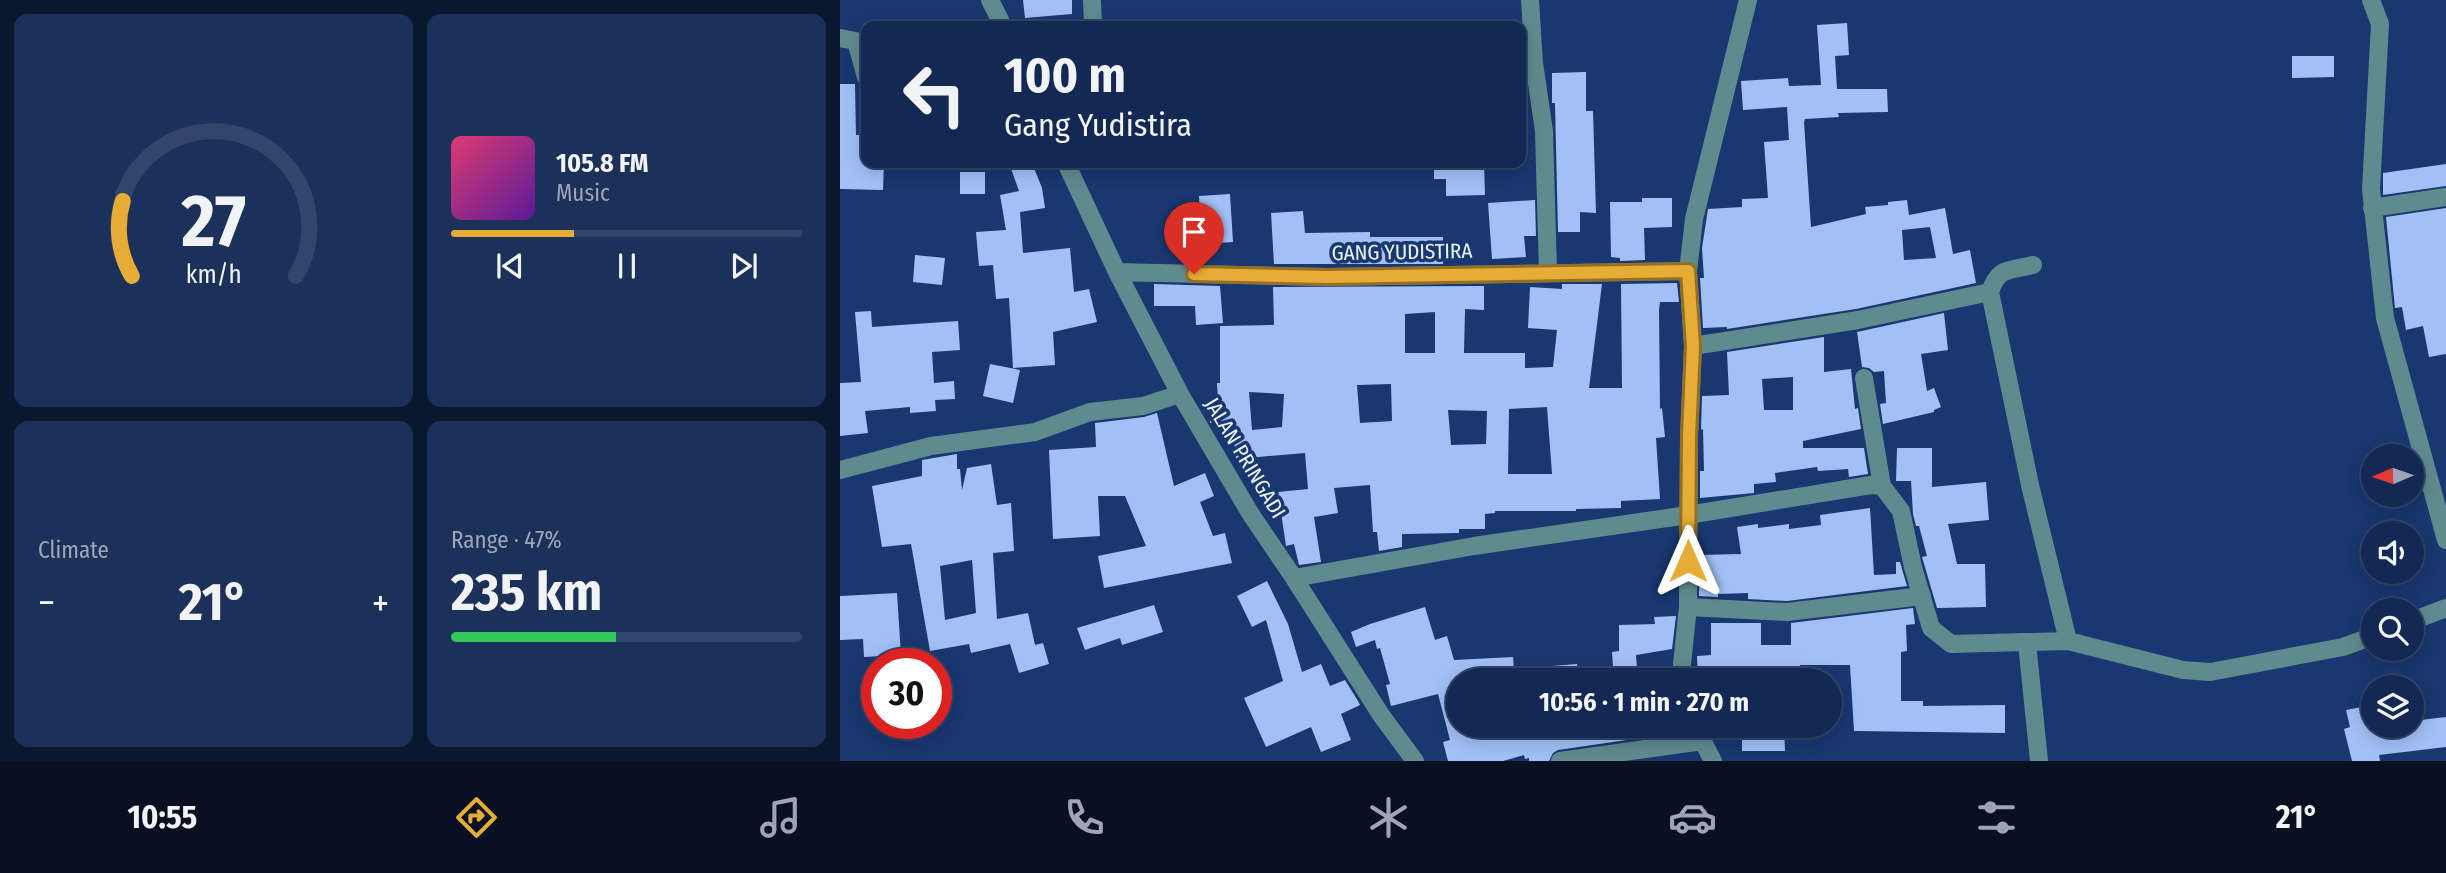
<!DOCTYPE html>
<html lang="en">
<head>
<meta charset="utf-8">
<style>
  body { margin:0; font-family:"Fira Sans Condensed",sans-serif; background:#1c315a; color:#f1f3f6; height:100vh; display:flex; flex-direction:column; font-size:26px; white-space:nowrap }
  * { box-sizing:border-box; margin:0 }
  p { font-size:23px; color:#9da6b8 }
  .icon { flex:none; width:38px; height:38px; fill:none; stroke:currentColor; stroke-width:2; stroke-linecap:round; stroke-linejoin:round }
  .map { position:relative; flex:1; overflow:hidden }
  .drawer { display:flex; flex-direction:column; gap:14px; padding:14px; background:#0a172e; width:840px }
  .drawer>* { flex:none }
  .banner { position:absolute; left:21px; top:21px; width:665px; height:147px; border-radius:14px; box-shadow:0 4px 18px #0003,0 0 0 2px #32456b; background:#132954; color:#f1f3f6; overflow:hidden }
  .needle { width:46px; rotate:268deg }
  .controls { position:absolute; left:1521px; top:444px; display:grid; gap:14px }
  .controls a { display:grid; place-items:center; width:63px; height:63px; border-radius:50%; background:#132954; box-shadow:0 4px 18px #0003,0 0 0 2px #32456b; font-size:35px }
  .speed { position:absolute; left:21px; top:648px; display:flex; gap:14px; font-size:35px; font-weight:700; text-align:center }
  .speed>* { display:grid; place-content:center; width:91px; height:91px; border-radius:50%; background:#132954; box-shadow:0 4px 18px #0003,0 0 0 2px #32456b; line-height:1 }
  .speed .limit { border:10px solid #d22; background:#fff; color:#111 }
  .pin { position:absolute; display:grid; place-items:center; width:60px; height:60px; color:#fff; margin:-72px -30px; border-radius:50% 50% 50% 0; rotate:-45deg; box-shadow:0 0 7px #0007 }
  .pin .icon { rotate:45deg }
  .me { position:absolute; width:77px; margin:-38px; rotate:0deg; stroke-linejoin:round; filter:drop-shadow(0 0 5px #0008) }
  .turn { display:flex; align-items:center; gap:24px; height:147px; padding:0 28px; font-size:32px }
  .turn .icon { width:91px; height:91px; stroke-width:2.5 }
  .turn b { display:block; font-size:49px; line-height:60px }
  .big { font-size:52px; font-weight:700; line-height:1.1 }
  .drawer .tile { flex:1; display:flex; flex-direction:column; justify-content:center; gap:10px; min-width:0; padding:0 24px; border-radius:14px; background:#1c315a }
  .drawer .dial { align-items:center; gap:0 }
  .dial svg { height:182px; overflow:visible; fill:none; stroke:#32456b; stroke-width:7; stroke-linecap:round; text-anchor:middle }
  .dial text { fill:#f1f3f6; stroke:none }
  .song { display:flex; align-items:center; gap:21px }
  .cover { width:84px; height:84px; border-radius:10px; background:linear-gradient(135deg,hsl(340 70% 55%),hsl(270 70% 35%)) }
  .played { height:7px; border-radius:4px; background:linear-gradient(90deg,#e5ad36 35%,#32456b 35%) }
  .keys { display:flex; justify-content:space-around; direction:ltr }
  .heat { display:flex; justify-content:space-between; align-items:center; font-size:38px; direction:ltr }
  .charge { height:10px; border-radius:5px; background:linear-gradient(90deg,#34c759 47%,#32456b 0) }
  .drawer .tiles { flex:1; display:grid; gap:14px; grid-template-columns:repeat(2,1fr) }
  .trip { position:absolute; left:606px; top:668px; width:396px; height:70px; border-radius:35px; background:#132954; box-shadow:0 4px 18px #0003,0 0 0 2px #32456b; font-weight:700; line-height:70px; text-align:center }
  .tabs { display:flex; height:112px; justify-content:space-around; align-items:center; background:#081022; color:#9da6b8 }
  .tabs .icon { width:49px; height:49px }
  .tabs .active { color:#e5ad36 }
  .tabs b { font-size:32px; color:#f1f3f6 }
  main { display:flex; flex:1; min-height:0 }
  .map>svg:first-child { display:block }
  .building { fill:#a2c0f6; fill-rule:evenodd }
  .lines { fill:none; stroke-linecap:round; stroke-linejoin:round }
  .minor { stroke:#608b8e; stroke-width:18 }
  .route-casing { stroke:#957023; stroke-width:18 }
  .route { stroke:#e5ad36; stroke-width:12 }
  .labels { text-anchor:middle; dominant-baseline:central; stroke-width:7; stroke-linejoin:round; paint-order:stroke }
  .street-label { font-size:21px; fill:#eff3fa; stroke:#193770 }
</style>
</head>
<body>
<main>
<section class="drawer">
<div class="tiles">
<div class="tile dial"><svg viewBox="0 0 100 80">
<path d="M14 69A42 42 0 1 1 86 69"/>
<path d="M14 69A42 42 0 0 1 10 36" stroke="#e5ad36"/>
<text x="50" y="56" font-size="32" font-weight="700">27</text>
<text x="50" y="72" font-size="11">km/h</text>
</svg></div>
<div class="tile">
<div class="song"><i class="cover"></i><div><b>105.8 FM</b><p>Music</p></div></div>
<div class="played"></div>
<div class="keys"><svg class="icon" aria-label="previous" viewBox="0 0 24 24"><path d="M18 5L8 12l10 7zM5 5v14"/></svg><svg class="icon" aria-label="pause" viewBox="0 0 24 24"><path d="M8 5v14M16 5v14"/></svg><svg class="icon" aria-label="next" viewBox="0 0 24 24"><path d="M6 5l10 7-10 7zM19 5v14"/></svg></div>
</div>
<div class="tile"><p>Climate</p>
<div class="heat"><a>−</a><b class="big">21°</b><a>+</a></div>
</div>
<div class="tile"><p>Range · 47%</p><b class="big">235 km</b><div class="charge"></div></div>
</div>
</section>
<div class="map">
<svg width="1606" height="761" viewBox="0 0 1606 761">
  <rect width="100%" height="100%" fill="#193770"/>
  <!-- building -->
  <path class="building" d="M183,0H232V14L185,18Z
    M1007,23L1009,55L995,56L997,89H1047L1048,112L998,113L999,117L965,119L964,122L971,227L1026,214L1025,207L1048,205V202L1067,200L1069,215L1105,208L1113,254L1130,250L1136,283L1016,309L887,329V327L863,328L860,278H864L862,248L868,209L902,207V199L928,198L924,142L949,140L947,107L903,110L901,81L948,78L949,86L981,85L977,25ZM1090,227L1096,258L1064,260L1062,230Z
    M1452,56H1494V77L1452,78Z
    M746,72V111H753L756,213L740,212V232H718L715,103H712V73Z
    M0,84H15L16,135H26V163H44L43,190L0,189Z
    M169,163H192L202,188L205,208L180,212L183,253L230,248L234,292L249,289L257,322L213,332L215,365L173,368L169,298L156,299L153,265L139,266L136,232L166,230L160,195L179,191Z
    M594,163H644L645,195L606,196V179H594Z
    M1606,164V186L1543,195V173Z
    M120,172H145V194H120Z
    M390,194L393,242L361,244L359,196Z
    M802,198H832V227L804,228L805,260L780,261V258L771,257L770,202H802Z
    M695,200L696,236H684L686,257L652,259L648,203Z
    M1606,208V354L1589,357L1583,326L1566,330L1562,307L1555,308L1546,217Z
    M463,211L465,233L530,232V237H603V264H434L431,213Z
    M75,255L105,258L102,285L73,282Z
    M837,283L839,302H820L819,310L820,409L822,408L825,437L816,438L820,499L781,501V508L736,509V511H655V513L645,514V529H619V533L562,534V547L539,551L537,532H533L530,485L494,488L498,513L474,517L481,562L459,565L454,544L446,546L438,492L468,489L465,453L396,459L392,422L370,423L369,400H378L377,383H380V326L434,325L433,287L644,286V310L625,309L624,353H685V368L713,367L717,330L688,328L690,287L722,289V284H762L749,388H782L781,284ZM595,312V353H565V314ZM551,384L552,421L520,423L517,385ZM409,392L444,394L442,427L412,430ZM707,407L712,474H668L669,409ZM608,410L647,411L646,444L611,445Z
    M314,284L380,286L383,323L356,325L355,306H314Z
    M31,311L32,327L118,321L120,350L92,352L94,383L114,381L115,399L95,400L96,411L70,413V407L25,411L28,433L0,436V383L21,382L15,312Z
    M1104,313L1108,350L1081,354L1087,391L1094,388L1101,407L1094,410V412L1043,424L1040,404L1046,403L1044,371L1034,372L1029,368L1022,367L1017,332Z
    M984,337V372L1011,369L1015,409L1018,408L1021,429L963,441V448H1024L1028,474L1009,477L1008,469L978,471L977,467L935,473L936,482L914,484V493L860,498V471H864L863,429L861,430L862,396L889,395L887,352ZM953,377V410H924L922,379Z
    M150,364L180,370L173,403L143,396Z
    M317,413L334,486L365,473L374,496L360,502L373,536L385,533L392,563L264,588L258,556L306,546L285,496H258L260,536L213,539L209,450L256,447L255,423L304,417Z
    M1057,448H1092V487L1146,482L1149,520L1108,524L1117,564H1145L1146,607L1097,608L1082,557L1087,556L1079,526H1076L1073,514L1071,481H1056Z
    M117,454V469H120L122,490L127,468L151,464L157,505L171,503L174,551L153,553L157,619L188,613L195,645L203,643L209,664L179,673L170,644L131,653L129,644L90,651L71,544L42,547L32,486L82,476V460ZM132,560L136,613L105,620L100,566Z
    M1030,508L1034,575L1056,574V562H1060L1067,586L947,601L908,599V593L878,594V597L859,596L860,555L901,554L897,527L918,524V528L949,524V529L981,525L980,515Z
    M427,581L448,624L462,672L481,664L490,686L505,680L518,701L520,705L501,714L511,740L481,752L471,727L426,747L404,698L443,681L426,620L412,627L397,596Z
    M57,593L61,655L24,657L23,639L0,640V596Z
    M314,605L323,632L282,645L280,638L245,650L237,628Z
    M585,607L595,640L607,636L614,660L673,657L674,669L737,664L739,681H618V726H834L835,733L718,750L713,753L709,761H689V758L685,759L684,755L663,761H608L603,742L610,740L598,694L551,706L546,685L550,684L540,648L537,649L535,640L516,647L511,632L530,624Z
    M1073,608L1075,624L1066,625L1067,651L1061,652V701H1083V706L1165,705V733L1014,731L1010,665H960L957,681H858L857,656L871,655V623H921V645H951V623Z
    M836,616L832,649L796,655L798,681H774L772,652L779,651V625L815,624L814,617Z
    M1522,707L1525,723L1530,722L1531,726H1572V721L1606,717V747L1539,755L1540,761H1512L1504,729L1510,727L1506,710Z
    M902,728H944L945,751H902Z"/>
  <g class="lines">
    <!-- minor -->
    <path class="minor" d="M150,0L163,26
      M252,0L253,26
      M690,0L694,63L704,131L708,272
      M1531,0L1540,24L1531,189L1545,318L1606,540
      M0,38L16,41L26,77
      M226,163L277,272L340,394L410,513L454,578L541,715L575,761
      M1532,208L1606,197
      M1193,265C1169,271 1159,266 1150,292L1190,485L1228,641
      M277,272L487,277L848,271
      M853,346L1018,320L1150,292
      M1024,378L1042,486
      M0,470L91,446L195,432L250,412L303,406L340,394
      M454,578L634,546L848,515L1031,485L1042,486L1061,511L1073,567L1091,628L1111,644L1228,641L1343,670L1370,672L1503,647L1533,636
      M848,607L947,612L1082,596
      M1572,621L1606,608
      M1187,643L1199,761
      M843,681L842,664L848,607L849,436L853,346L848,271L854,219L908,0
      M855,726L873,761
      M720,761L863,741"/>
  </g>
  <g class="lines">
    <!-- route casing -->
    <g class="route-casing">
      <path id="route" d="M354,274L487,277L848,271L853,346L849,436L848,561"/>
    </g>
    <!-- route -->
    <use href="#route" class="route"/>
  </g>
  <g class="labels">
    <!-- street labels -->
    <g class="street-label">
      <text transform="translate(562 252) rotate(-1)">GANG YUDISTIRA</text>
      <text transform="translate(405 458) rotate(59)">JALAN PRINGADI</text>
    </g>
  </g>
</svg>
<div class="controls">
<a><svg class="needle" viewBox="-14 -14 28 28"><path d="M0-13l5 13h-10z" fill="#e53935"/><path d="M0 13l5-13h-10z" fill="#9da6b8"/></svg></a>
<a><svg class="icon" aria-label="sound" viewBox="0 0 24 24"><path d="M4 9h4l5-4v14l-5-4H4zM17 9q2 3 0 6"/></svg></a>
<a><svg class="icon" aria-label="search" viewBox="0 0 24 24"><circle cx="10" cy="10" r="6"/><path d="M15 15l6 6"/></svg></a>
<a><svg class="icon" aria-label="layers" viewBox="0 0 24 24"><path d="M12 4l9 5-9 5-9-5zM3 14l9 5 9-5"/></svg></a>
</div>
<div class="speed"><div class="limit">30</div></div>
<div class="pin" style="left:354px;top:274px;background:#d93025"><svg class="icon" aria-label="arrive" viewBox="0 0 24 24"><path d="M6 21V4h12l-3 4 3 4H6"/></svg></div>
<svg class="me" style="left:848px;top:561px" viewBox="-20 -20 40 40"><path d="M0-17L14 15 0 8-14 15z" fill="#e5ad36" stroke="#fff" stroke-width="4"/></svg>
<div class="trip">10:56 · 1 min · 270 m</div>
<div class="banner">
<div class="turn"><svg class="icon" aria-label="left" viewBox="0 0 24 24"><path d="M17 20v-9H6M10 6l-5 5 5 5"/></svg><div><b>100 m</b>Gang Yudistira</div></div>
</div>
</div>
</main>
<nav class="tabs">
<b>10:55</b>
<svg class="icon active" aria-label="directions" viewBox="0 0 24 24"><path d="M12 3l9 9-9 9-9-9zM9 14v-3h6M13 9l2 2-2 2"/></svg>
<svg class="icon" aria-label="music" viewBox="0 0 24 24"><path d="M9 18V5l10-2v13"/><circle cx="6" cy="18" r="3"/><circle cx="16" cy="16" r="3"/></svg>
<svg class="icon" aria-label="phone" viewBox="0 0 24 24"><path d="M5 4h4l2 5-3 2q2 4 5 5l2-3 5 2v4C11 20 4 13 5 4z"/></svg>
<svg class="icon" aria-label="climate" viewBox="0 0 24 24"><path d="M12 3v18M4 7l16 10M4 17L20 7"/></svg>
<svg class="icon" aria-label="car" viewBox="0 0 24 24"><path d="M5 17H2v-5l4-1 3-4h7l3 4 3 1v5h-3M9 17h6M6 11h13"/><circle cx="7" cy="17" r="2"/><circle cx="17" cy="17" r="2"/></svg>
<svg class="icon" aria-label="filters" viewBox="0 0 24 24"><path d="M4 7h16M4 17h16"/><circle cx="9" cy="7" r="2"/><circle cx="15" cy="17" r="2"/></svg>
<b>21°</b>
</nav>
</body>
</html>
